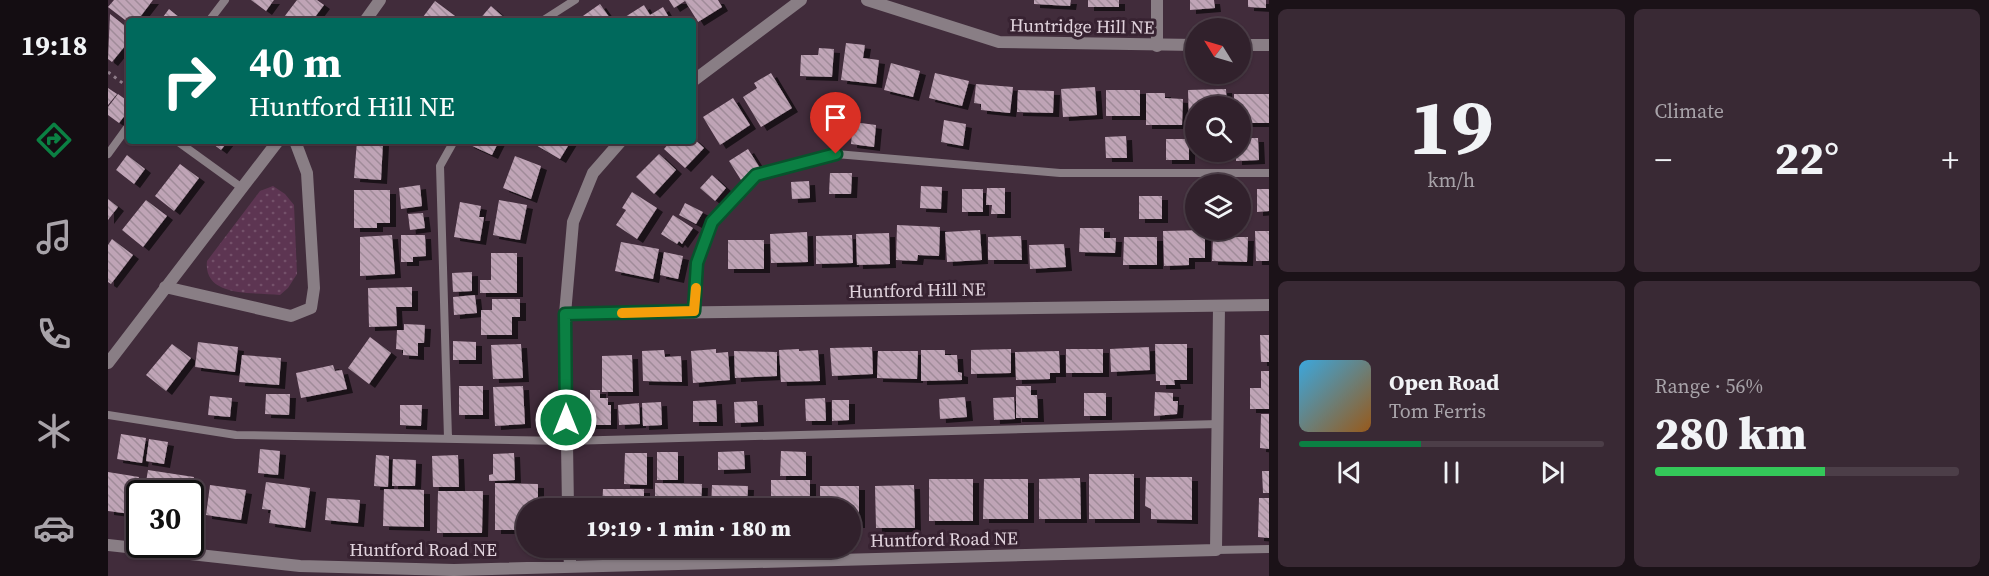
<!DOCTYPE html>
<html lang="en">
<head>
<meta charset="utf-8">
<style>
  body { margin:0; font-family:"Source Serif 4",serif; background:#392934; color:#f1f3f6; height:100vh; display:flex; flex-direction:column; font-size:22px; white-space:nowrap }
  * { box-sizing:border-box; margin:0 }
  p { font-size:20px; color:#a8a3a9 }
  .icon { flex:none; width:33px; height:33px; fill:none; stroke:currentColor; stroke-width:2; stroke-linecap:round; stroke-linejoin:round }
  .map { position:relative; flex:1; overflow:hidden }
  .side { display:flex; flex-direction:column; gap:9px; padding:9px; background:#1b1218; width:720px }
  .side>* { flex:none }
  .top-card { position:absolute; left:18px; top:18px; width:570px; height:126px; border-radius:6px; box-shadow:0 2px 4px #0004,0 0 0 2px #4c3e48; background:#00695c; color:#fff; overflow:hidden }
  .needle { width:39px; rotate:307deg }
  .controls { position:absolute; left:1077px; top:18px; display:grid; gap:12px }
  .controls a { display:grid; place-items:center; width:66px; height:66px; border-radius:50%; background:#31212c; box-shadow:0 2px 4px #0004,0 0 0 2px #4c3e48; font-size:30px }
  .speed { position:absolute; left:18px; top:480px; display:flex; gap:12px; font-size:30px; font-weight:700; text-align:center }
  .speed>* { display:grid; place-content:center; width:78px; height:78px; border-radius:50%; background:#31212c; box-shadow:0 2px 4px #0004,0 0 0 2px #4c3e48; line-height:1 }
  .speed .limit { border:3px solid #111; border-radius:9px; background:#fff; color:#111 }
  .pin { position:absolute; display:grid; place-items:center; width:51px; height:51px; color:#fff; margin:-62px -26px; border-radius:50% 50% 50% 0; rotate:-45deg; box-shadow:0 0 6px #0007 }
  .pin .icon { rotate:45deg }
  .me { position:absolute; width:66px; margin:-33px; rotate:0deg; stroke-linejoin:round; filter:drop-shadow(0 0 4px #0008) }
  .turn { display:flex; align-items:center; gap:21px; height:126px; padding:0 24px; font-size:27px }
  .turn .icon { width:78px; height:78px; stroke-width:2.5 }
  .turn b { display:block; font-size:42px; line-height:51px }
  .big { font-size:45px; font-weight:800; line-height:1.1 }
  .side .widget { flex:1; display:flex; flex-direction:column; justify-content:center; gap:9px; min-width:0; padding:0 21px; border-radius:9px; background:#392934 }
  .side .dial { align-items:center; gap:0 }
  .dial b { font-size:78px; line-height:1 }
  .song { display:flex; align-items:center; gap:18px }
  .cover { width:72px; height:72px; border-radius:9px; background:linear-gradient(135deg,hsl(200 70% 55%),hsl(30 70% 35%)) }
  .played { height:6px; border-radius:3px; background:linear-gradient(90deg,#0b8043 40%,#4c3e48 40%) }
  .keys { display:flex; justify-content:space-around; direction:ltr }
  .heat { display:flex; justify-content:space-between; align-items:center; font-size:33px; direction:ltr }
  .charge { height:9px; border-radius:4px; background:linear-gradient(90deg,#34c759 56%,#4c3e48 0) }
  .side .tiles { flex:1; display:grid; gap:9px; grid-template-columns:repeat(2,1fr) }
  .trip { position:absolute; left:408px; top:498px; width:345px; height:60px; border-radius:30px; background:#31212c; box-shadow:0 2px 4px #0004,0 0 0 2px #4c3e48; font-weight:800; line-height:60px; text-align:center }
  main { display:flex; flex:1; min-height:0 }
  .tabs { display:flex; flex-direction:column; width:108px; justify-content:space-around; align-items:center; background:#140d12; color:#a8a3a9 }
  .tabs .icon { width:42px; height:42px }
  .tabs .active { color:#0b8043 }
  .tabs b { font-size:27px; color:#f1f3f6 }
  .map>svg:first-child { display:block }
  .park { fill:url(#park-dots) }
  .building { fill:url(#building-back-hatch); filter:url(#shadow) }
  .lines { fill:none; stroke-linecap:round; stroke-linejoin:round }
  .path { stroke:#8e7c89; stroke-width:3; stroke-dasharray:3 4.5; stroke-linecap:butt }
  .service { stroke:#897e85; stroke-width:8 }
  .minor { stroke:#897e85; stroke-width:12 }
  .tertiary { stroke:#897e85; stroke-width:12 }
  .route-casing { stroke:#07532c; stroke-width:15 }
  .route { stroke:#0b8043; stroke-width:10 }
  .slow { stroke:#f59e0b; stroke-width:10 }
  .labels { text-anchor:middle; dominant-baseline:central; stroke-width:6; stroke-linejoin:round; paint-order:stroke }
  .street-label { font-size:18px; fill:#e2d4de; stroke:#372231 }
</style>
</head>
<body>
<main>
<nav class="tabs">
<b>19:18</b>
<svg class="icon active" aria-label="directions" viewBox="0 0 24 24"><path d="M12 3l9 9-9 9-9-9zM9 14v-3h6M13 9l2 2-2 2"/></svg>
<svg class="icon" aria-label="music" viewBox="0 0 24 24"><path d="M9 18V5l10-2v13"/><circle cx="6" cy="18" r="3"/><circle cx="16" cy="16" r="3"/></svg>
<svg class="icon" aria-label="phone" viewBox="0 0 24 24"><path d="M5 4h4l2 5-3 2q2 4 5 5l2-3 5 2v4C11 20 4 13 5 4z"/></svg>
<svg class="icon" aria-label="climate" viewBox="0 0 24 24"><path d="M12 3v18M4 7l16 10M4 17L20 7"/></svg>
<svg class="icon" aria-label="car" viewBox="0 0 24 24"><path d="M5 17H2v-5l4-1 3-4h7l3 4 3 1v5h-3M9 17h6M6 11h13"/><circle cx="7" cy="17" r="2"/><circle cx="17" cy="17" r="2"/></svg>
</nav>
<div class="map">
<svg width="1161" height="576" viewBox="0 0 1161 576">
  <defs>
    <pattern id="park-dots" width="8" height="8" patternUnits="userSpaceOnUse" patternTransform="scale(1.5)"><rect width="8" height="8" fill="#5d3552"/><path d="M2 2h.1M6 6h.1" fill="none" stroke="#74516a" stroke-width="1.8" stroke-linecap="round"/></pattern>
    <pattern id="building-back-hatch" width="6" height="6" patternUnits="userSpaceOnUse" patternTransform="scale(1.5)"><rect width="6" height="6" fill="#bfa4b6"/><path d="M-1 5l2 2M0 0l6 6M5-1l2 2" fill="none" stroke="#a08b99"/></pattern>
    <filter id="shadow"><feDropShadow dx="6" dy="4" stdDeviation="0" flood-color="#0009"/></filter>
  </defs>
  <rect width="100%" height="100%" fill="#412c3b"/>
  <!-- park -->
  <path class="park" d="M165,186L177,194L186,205L189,274L180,288L172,295C146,292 95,298 99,261L152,191Z"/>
  <!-- building -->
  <path class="building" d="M6,0H45L29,21L21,23L0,7Z
    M143,0H166L158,11Z
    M189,0H209L216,5L204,21H173Z
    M561,0H610L614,7L590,22L577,1L566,8Z
    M926,0H963L962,6L926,4Z
    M980,0H1011V7H980Z
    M1082,0H1106L1107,8L1082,10Z
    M1140,0H1158V8L1140,7Z
    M327,1L347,16L343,21H312Z
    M492,4L504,21H474L472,18Z
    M536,5L542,15L555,7L563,21H520L517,17Z
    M383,6L400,21H370Z
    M61,9L76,21H52Z
    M2,14L21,29V41L4,62L0,59Z
    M738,43L757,45L755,58L771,60L768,84L733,80Z
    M711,48L726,49L724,77L692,76L693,55H710Z
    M783,63L812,71L805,97L776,90Z
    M663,73L684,108L653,127L635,97L649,88L646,83Z
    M827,73L861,81L854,106L821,98Z
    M868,84L905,87L902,113L873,110V104L866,103Z
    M987,87L989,115L955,117L953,89Z
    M0,88L9,94L0,105Z
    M1118,89L1119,106H1088V121H1081L1080,90Z
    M910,90L946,91L945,113L909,112Z
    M998,90H1032V116H998Z
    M1038,93H1057V98L1075,99L1074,125H1038Z
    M10,94L21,102V110L11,123L0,115V107Z
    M1126,94H1161V123H1132V106H1126Z
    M625,98L642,125L612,145L595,117Z
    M836,120L858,124L855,146L833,142Z
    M745,122L768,125L766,147L743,144Z
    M1018,136L1019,158H998L997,137Z
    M585,138L596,148L577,168L556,149L563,141H585Z
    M1132,138H1150L1151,160L1128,161V152H1132Z
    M1058,139H1081V160H1058Z
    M101,141H120L113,150Z
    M249,141L275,142L273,180L246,178Z
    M361,141H391L384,155L360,144Z
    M421,141H463L452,159Z
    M640,149L652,168L633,180L621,161Z
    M551,154L568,170L546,194L528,177Z
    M19,155L37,169L26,184L8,170Z
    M407,156L433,166L423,199L395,188Z
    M72,164L91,178L66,211L47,196Z
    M722,173H744L743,194H721Z
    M604,175L618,188L607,201L592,188Z
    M701,181L702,198L684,199L683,182Z
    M312,185L314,206L293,209L291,188Z
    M813,186L834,187L833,209L812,208Z
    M879,188H897V214H883L884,205H878Z
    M854,189H875V212H854Z
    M1149,189H1161V211L1149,212Z
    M246,190H282V223H269V228H246Z
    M524,192L549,208L529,239L508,225L518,210L514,208Z
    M1080,194H1088V215H1079Z
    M1031,196H1054V219H1031Z
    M0,199L10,207L0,220Z
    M38,200L59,216L35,247L14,230Z
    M391,200L419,205L412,240L385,235Z
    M352,202L373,206L371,217H376L372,241L346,237Z
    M577,203L595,212L588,224L571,215Z
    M315,213L317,228L302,230L300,214Z
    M565,215L585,228L574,244L571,241L569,244L553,234Z
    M789,225L832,227L831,256L810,255L809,261L788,260Z
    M972,228H996V238H1008L1007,253L971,252Z
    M872,230L874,260L839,262L837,232Z
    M1097,230V258H1081V265L1056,266L1055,231Z
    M1147,231H1161V261H1148Z
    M699,232L700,262L663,263L662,234Z
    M781,233L782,264L749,265L748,234Z
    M284,235L287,274L252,276V237Z
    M293,235H317L318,256L305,257V262H293Z
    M744,235L745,263L708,264V236Z
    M913,236L914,260H880V237Z
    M1016,237H1049V265H1015Z
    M1105,237H1140L1139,262L1104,261Z
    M4,239L25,255L3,284L0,282V245Z
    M620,240H656V269H620Z
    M513,242L551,249L545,279L507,271Z
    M956,244L958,267L922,269L921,245Z
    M556,252L575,256L570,279L552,275Z
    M383,253H409V293H372V280H383Z
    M364,272V291L345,292L344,273Z
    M304,287V307H288L289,326L261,327L260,288Z
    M367,295L369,313L346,315L345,297Z
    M384,299H412V317H404V335H373V310H384Z
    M296,324L317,325L316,343H310V356L295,355V350L288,349L289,330H296Z
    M1152,335H1161V362H1153Z
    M262,337L283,353L261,384L240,368Z
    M345,341L368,342V360H345Z
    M90,342L130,347L127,372L87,367Z
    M64,344L83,358L58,391L38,375Z
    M413,344L415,378L385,379L383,345Z
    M1047,344H1079V380H1066L1067,385H1052V381H1048Z
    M764,347L765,374L724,376L722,348Z
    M1041,347L1042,370L1003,372L1002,349Z
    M608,349V353L620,352L622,380L585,383L583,351Z
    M691,349V351L710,350L712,381L673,382L671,350Z
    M903,349V373L863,374V350Z
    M958,349H995V373H958Z
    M556,350L557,357L573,356L574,382L535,381L534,351Z
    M813,350H837V355H849L850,372L854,373V380L813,381Z
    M626,351L669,352V376L627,378Z
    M770,351H810L809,379L769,378Z
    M951,351L952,373H942V379L908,380L907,352Z
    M134,355L173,358L171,385L131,382Z
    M524,355L525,392H494V356Z
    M225,365L227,371L234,370L239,389L193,398L188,373Z
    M1153,371H1161V409H1142V388H1153Z
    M351,386H375V415H351Z
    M415,386L417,424L387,426L385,387Z
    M908,386H923V395H929L930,418H908Z
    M482,390H492V398H500V405H503V425H482Z
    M1047,392L1065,393V401H1070L1069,414L1046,416Z
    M976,393H998V416H976Z
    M158,394H182L181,415L157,414Z
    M102,396L124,398L122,417L100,415Z
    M857,397L859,417L832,419L831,399Z
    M906,397L907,419L886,420L885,398Z
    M717,398L718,421H698L697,399Z
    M608,400L609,422H585V401Z
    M724,400H741V420L724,421Z
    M649,401L650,422L627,423L626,402Z
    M553,402L554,425L535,426L534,403Z
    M531,403L532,424L511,425L510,405Z
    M292,405H314L313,426L292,425Z
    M1153,414H1161V449L1152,448Z
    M13,434L38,438L34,463L9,459Z
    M41,439L60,442L56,464L38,461Z
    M152,449L172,451L170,475L150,473Z
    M636,451L637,469L610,470V452Z
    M673,451L698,452V476H672Z
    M549,452H570V480H549Z
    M406,453L407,480L381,481V475L385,474V454Z
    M517,453H539V485L516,484Z
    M268,455L281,456L280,487L266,486Z
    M350,455L351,487H325L324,456Z
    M285,459L308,460L307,486H284Z
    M40,470L86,477L83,494H36Z
    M1154,471H1161V493H1155Z
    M0,472L31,477L23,514L0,511Z
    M981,474H1026V519H981Z
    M1038,477H1084V520L1043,519V509L1037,506Z
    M972,478L973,519H931V479Z
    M821,479H865V521H821Z
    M876,479H920V519H875Z
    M663,480H702V508H663Z
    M158,482L202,488L197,528L161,523L163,510L154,509Z
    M387,483L430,484V508H418V530H387Z
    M547,483L594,484L593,508H547Z
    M102,485L138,490L133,520L98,515Z
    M604,485L640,486L639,508H603Z
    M806,485L807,528H768L767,486Z
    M712,486H751V524H742V508H712Z
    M276,489L316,490V527L275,526Z
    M495,489H536V508H494Z
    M330,491H375L374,533H329Z
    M219,498L252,500L250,523L217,520Z
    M1151,498H1161V538L1150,537Z"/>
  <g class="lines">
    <!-- path -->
    <path class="path" d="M0,72L21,88"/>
    <!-- service -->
    <path class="service" d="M101,21L117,0
      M434,21L467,0
      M69,141L134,188
      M0,154L21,125
      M586,311L589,263L604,222L648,175L728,154L952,173H1161
      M0,415L128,435L458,441L1111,424
      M340,438L332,166L346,141
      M1108,550L1161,549"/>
    <!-- minor -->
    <path class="minor" d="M1049,0V46
      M257,21L272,0
      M585,81L693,0
      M57,287L183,316L203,308L206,288L199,173L187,141
      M457,314L1161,305
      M0,363L170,141
      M460,508L457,314L465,222L485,173L513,141
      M0,545L192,566L346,570L1108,550L1111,307
      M461,548L462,566"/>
    <!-- tertiary -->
    <path class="tertiary" d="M759,0L891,42L1088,45
      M1132,45H1161"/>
  </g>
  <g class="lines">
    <!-- route casing -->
    <g class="route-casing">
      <path id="route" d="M458,420L457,314L586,311L589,263L604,222L648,175L728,154"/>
    </g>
    <!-- route -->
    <use href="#route" class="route"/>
    <!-- slow -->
    <path class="slow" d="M514,313L586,311L588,288"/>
  </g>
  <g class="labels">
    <!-- street labels -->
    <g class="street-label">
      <text transform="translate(974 26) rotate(1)">Huntridge Hill NE</text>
      <text transform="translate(809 290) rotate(-1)">Huntford Hill NE</text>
      <text transform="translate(836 539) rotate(-1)">Huntford Road NE</text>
      <text x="315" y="549">Huntford Road NE</text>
    </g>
  </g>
</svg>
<div class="controls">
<a><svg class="needle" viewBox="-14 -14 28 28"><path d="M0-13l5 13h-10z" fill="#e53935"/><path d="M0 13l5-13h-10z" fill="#a8a3a9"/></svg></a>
<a><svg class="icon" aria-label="search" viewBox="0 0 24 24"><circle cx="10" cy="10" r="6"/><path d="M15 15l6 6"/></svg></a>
<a><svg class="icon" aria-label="layers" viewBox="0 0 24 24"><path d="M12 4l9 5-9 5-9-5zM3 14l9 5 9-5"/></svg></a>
</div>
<div class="speed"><div class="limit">30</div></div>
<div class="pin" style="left:728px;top:154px;background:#d93025"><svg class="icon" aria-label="arrive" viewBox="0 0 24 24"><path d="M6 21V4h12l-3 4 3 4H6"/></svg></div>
<svg class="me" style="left:458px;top:420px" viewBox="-20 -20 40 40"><circle r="17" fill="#0b8043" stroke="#fff" stroke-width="3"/><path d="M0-11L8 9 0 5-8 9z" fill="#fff"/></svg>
<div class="trip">19:19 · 1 min · 180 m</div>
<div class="top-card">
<div class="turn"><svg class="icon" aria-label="right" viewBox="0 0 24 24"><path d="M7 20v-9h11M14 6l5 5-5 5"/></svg><div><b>40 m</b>Huntford Hill NE</div></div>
</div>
</div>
<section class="side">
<div class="tiles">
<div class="widget dial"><b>19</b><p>km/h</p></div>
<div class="widget"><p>Climate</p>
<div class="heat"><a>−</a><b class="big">22°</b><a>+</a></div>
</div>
<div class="widget">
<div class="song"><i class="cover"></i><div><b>Open Road</b><p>Tom Ferris</p></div></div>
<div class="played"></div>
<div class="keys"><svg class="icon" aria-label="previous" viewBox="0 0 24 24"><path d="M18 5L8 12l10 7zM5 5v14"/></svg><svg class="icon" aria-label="pause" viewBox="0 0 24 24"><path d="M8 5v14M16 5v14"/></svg><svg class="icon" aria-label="next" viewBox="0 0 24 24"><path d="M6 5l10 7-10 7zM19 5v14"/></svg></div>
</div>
<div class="widget"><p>Range · 56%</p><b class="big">280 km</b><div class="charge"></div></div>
</div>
</section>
</main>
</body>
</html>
